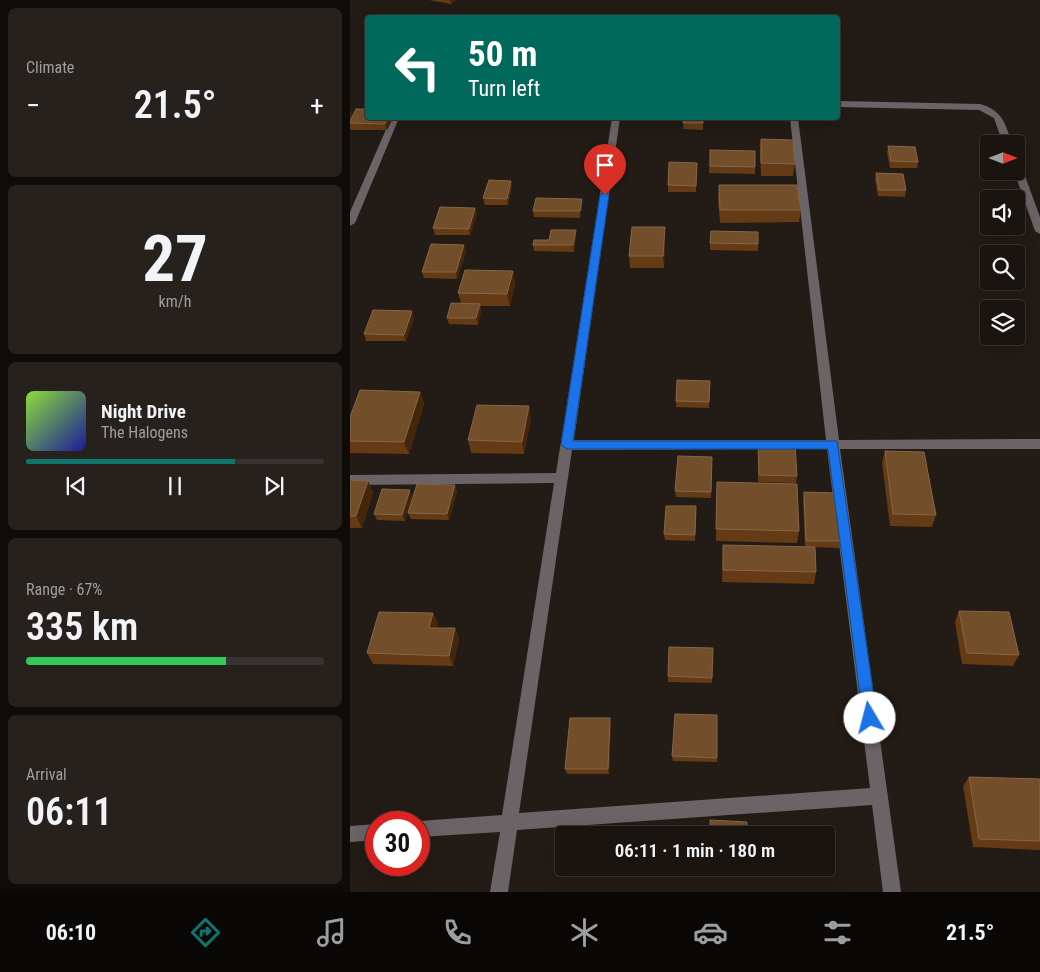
<!DOCTYPE html>
<html lang="en">
<head>
<meta charset="utf-8">
<style>
  body { margin:0; font-family:"Roboto Condensed",sans-serif; background:#27211e; color:#f1f3f6; height:100vh; display:flex; flex-direction:column; font-size:19px; white-space:nowrap }
  * { box-sizing:border-box; margin:0 }
  p { font-size:16px; color:#9f9e9f }
  .icon { flex:none; width:28px; height:28px; fill:none; stroke:currentColor; stroke-width:2; stroke-linecap:round; stroke-linejoin:round }
  .map { position:relative; flex:1; overflow:hidden }
  .details { display:flex; flex-direction:column; gap:8px; padding:8px; background:#0e0b09; width:350px }
  .details>* { flex:none }
  .hud { position:absolute; left:15px; top:15px; width:475px; height:105px; border-radius:5px; box-shadow:0 5px 20px #0002,0 0 0 1px #383330; background:#00695c; color:#fff; overflow:hidden }
  .needle { width:32px; rotate:90deg }
  .tools { position:absolute; left:630px; top:135px; display:grid; gap:10px }
  .tools a { display:grid; place-items:center; width:45px; height:45px; border-radius:5px; background:#1a1410; box-shadow:0 5px 20px #0002,0 0 0 1px #383330; font-size:25px }
  .speed { position:absolute; left:15px; top:811px; display:flex; gap:10px; font-size:25px; font-weight:700; text-align:center }
  .speed>* { display:grid; place-content:center; width:65px; height:65px; border-radius:50%; background:#1a1410; box-shadow:0 5px 20px #0002,0 0 0 1px #383330; line-height:1 }
  .speed .limit { border:8px solid #d22; background:#fff; color:#111 }
  .pin { position:absolute; display:grid; place-items:center; width:42px; height:42px; color:#fff; margin:-51px -21px; border-radius:50% 50% 50% 0; rotate:-45deg; box-shadow:0 0 5px #0007 }
  .pin .icon { rotate:45deg }
  .me { position:absolute; width:55px; margin:-28px; rotate:352deg; stroke-linejoin:round; filter:drop-shadow(0 0 4px #0008) }
  .turn { display:flex; align-items:center; gap:18px; height:105px; padding:0 20px; font-size:22px }
  .turn .icon { width:65px; height:65px; stroke-width:2.5 }
  .turn b { display:block; font-size:35px; line-height:42px }
  .big { font-size:38px; font-weight:600; line-height:1.1 }
  .details .widget { flex:1; display:flex; flex-direction:column; justify-content:center; gap:8px; min-width:0; padding:0 18px; border-radius:8px; background:#27211e }
  .details .dial { align-items:center; gap:0 }
  .dial b { font-size:65px; line-height:1 }
  .song { display:flex; align-items:center; gap:15px }
  .cover { width:60px; height:60px; border-radius:8px; background:linear-gradient(135deg,hsl(90 70% 55%),hsl(240 70% 35%)) }
  .played { height:5px; border-radius:2px; background:linear-gradient(90deg,#0f766e 70%,#383330 70%) }
  .keys { display:flex; justify-content:space-around; direction:ltr }
  .heat { display:flex; justify-content:space-between; align-items:center; font-size:28px; direction:ltr }
  .charge { height:8px; border-radius:4px; background:linear-gradient(90deg,#34c759 67%,#383330 0) }
  .trip { position:absolute; left:205px; top:826px; width:280px; height:50px; border-radius:5px; background:#1a1410; box-shadow:0 5px 20px #0002,0 0 0 1px #383330; font-weight:600; line-height:50px; text-align:center }
  .menu { display:flex; height:80px; justify-content:space-around; align-items:center; background:#0a0806; color:#9f9e9f }
  .menu .icon { width:35px; height:35px }
  .menu .selected { color:#0f766e }
  .menu b { font-size:22px; color:#f1f3f6 }
  main { display:flex; flex:1; min-height:0 }
  .map>svg:first-child { display:block }
  .lines { fill:none; stroke-linecap:round; stroke-linejoin:round }
  .minor { fill:#6a6466; fill-rule:evenodd }
  .wall { fill:#643b14 }
  .shaded-wall { fill:#44260b }
  .building { fill:#734e2a; stroke:#866648 }
  .route { fill:#1a73e8; stroke:#114b97 }
</style>
</head>
<body>
<main>
<section class="details">
<div class="widget"><p>Climate</p>
<div class="heat"><a>−</a><b class="big">21.5°</b><a>+</a></div>
</div>
<div class="widget dial"><b>27</b><p>km/h</p></div>
<div class="widget">
<div class="song"><i class="cover"></i><div><b>Night Drive</b><p>The Halogens</p></div></div>
<div class="played"></div>
<div class="keys"><svg class="icon" aria-label="previous" viewBox="0 0 24 24"><path d="M18 5L8 12l10 7zM5 5v14"/></svg><svg class="icon" aria-label="pause" viewBox="0 0 24 24"><path d="M8 5v14M16 5v14"/></svg><svg class="icon" aria-label="next" viewBox="0 0 24 24"><path d="M6 5l10 7-10 7zM19 5v14"/></svg></div>
</div>
<div class="widget"><p>Range · 67%</p><b class="big">335 km</b><div class="charge"></div></div>
<div class="widget"><p>Arrival</p><b class="big">06:11</b></div>
</section>
<div class="map">
<svg width="690" height="892" viewBox="0 0 690 892">
  <rect width="100%" height="100%" fill="#231b15"/>
  <g class="lines">
    <!-- minor -->
    <path class="minor" d="M488,101L630,104C652,110 656,124 662,144H653L644,118L629,110L488,107Z
      M41,118H49L5,223L0,226V212Z
      M262,118H270L224,440H476L440,118H448L489,440L690,439V449H490L551,892H533L522,805L167,830L158,892H140L150,832L69,837V822H64L69,821L152,815L204,483L0,485V475L206,473ZM477,449L520,788L169,813L222,450Z
      M666,162L671,165L690,217V234L685,231L664,171H666Z
      M26,824V840L0,842V826Z"/>
  </g>
  <!-- wall -->
  <path class="wall" d="M79,0H106L101,4Z
    M43,118L37,130H1L0,127V121Z
    M195,118H230L229,119Z
    M334,118H353V130L333,129Z
    M411,139L445,164L443,176H411L410,152Z
    M538,146L568,162L567,168H540L537,153Z
    M360,150L405,167V174L359,173Z
    M347,163L346,192H318V185Z
    M526,173L556,190L555,197L528,196L525,180Z
    M369,185L451,210L449,222L370,223L368,198Z
    M162,187L158,205H135L133,198Z
    M232,199V206L230,218L184,217L183,211Z
    M125,208L127,214L120,235H85L83,228Z
    M226,230V236L224,252L184,251L183,245L199,240Z
    M408,232V251L360,250V243Z
    M315,240L314,268H280L279,256Z
    M116,252L107,279L74,278L72,272Z
    M163,271L165,284L160,306H130L131,310L128,325L99,324L97,318L111,303L108,293Z
    M64,318L56,341H16L14,334Z
    M360,381L359,408L326,407V401Z
    M70,392L74,404L59,454L0,453V441Z
    M181,418L174,454L121,453L118,440Z
    M408,444L447,476L446,483L408,482Z
    M535,451L586,515L582,527L540,526L532,463Z
    M362,457L361,498L326,497L325,491Z
    M0,480L18,481L23,493L12,528H0Z
    M367,482L449,531L447,543L366,541Z
    M107,492L99,520L61,519L58,513Z
    M454,492L490,541L489,548L465,547L466,572L464,584L372,582L373,545L455,547L453,498Z
    M62,496L55,521L27,520L24,514Z
    M346,506L345,541L315,540L314,534Z
    M609,611L669,655L663,666L612,664L605,622Z
    M83,613L88,624L87,628H105L109,639L103,666L23,664L17,653Z
    M363,648L362,683L318,682V676Z
    M367,715V762L323,761L322,756Z
    M261,723L259,774H217L215,769Z
    M619,777L690,779V850L623,847L613,786Z
    M360,868L397,871L396,875L360,874Z"/>
  <!-- shaded-wall -->
  <path class="shaded-wall" d="M100,0H106L101,4Z
    M0,108L2,115L0,120Z
    M38,118H43L37,130L35,124Z
    M161,181L162,187L158,205L157,199Z
    M232,199V206L230,218V211Z
    M125,208L127,214L120,235L119,229Z
    M315,227V240L314,268L313,256Z
    M226,230V236L224,252L223,245Z
    M114,245L116,252L107,279L106,272Z
    M163,271L165,284L160,306L157,294Z
    M130,304L131,310L128,325L126,318Z
    M62,311L64,318L56,341L54,335Z
    M70,392L74,404L59,454L54,442Z
    M179,406L181,418L174,454L172,442Z
    M18,481L23,493L12,528L6,516Z
    M105,485L107,492L99,520L97,514Z
    M60,490L62,496L55,521L52,515Z
    M83,613L88,624L84,638L79,628Z
    M105,628L109,639L103,666L99,656Z
    M260,718L261,723L259,774L258,769Z"/>
  <!-- building -->
  <path class="building" d="M6,109H18V118H38L35,124L0,123V121Z
    M334,118H353V123H333Z
    M411,139L443,140L445,164L411,163Z
    M538,146L565,147L568,162L541,161Z
    M360,150L405,151V167L360,166Z
    M319,162L347,163L346,186L318,185Z
    M526,173L553,174L556,190H529Z
    M139,180L161,181L157,199L133,198Z
    M369,185H447L451,210H370Z
    M186,198L232,199L230,211H183Z
    M90,207L125,208L119,229L83,228Z
    M282,227H315L313,256H279Z
    M201,230H226L223,245H183L184,240H199Z
    M361,231L408,232V244L360,243Z
    M81,244L114,245L106,272H72Z
    M115,270L163,271L157,294L108,293Z
    M101,303L130,304L126,318H97Z
    M23,310L62,311L54,335L14,334Z
    M327,380L360,381L359,402L326,401Z
    M10,390L70,392L54,442L0,441V417Z
    M127,405L179,406L172,442L118,440Z
    M408,444H445L447,476L409,475Z
    M535,451L574,452L586,515L543,514Z
    M328,456L362,457L361,492L325,491Z
    M0,480L18,481L6,516H0Z
    M367,482L447,484L449,531L366,529Z
    M67,484L105,485L97,514L58,513Z
    M32,489L60,490L52,515L24,514Z
    M454,492L486,493L490,541H456Z
    M316,506H346L345,535L314,534Z
    M373,545L465,547L466,572L373,570Z
    M609,611L659,612L669,655L617,653Z
    M29,612L83,613L79,628H105L99,656L17,653Z
    M319,647L363,648L362,678L318,676Z
    M325,714L367,715V758L322,756Z
    M220,718H260L258,769H215Z
    M619,777L690,779V841L629,839Z
    M360,820L397,822V835H360Z
    M360,868H397V871L360,870Z"/>
  <!-- route -->
  <path class="route" d="M255,192L259,195L223,441H487L527,718L525,723L520,725L515,723L513,718L478,449H217L211,445L250,195Z"/>
</svg>
<div class="tools">
<a><svg class="needle" viewBox="-14 -14 28 28"><path d="M0-13l5 13h-10z" fill="#e53935"/><path d="M0 13l5-13h-10z" fill="#9f9e9f"/></svg></a>
<a><svg class="icon" aria-label="sound" viewBox="0 0 24 24"><path d="M4 9h4l5-4v14l-5-4H4zM17 9q2 3 0 6"/></svg></a>
<a><svg class="icon" aria-label="search" viewBox="0 0 24 24"><circle cx="10" cy="10" r="6"/><path d="M15 15l6 6"/></svg></a>
<a><svg class="icon" aria-label="layers" viewBox="0 0 24 24"><path d="M12 4l9 5-9 5-9-5zM3 14l9 5 9-5"/></svg></a>
</div>
<div class="speed"><div class="limit">30</div></div>
<div class="pin" style="left:255px;top:195px;background:#d93025"><svg class="icon" aria-label="arrive" viewBox="0 0 24 24"><path d="M6 21V4h12l-3 4 3 4H6"/></svg></div>
<svg class="me" style="left:520px;top:718px" viewBox="-20 -20 40 40"><circle r="19" fill="#fff"/><path d="M0-13L10 11 0 6-10 11z" fill="#1a73e8"/></svg>
<div class="trip">06:11 · 1 min · 180 m</div>
<div class="hud">
<div class="turn"><svg class="icon" aria-label="left" viewBox="0 0 24 24"><path d="M17 20v-9H6M10 6l-5 5 5 5"/></svg><div><b>50 m</b>Turn left</div></div>
</div>
</div>
</main>
<nav class="menu">
<b>06:10</b>
<svg class="icon selected" aria-label="directions" viewBox="0 0 24 24"><path d="M12 3l9 9-9 9-9-9zM9 14v-3h6M13 9l2 2-2 2"/></svg>
<svg class="icon" aria-label="music" viewBox="0 0 24 24"><path d="M9 18V5l10-2v13"/><circle cx="6" cy="18" r="3"/><circle cx="16" cy="16" r="3"/></svg>
<svg class="icon" aria-label="phone" viewBox="0 0 24 24"><path d="M5 4h4l2 5-3 2q2 4 5 5l2-3 5 2v4C11 20 4 13 5 4z"/></svg>
<svg class="icon" aria-label="climate" viewBox="0 0 24 24"><path d="M12 3v18M4 7l16 10M4 17L20 7"/></svg>
<svg class="icon" aria-label="car" viewBox="0 0 24 24"><path d="M5 17H2v-5l4-1 3-4h7l3 4 3 1v5h-3M9 17h6M6 11h13"/><circle cx="7" cy="17" r="2"/><circle cx="17" cy="17" r="2"/></svg>
<svg class="icon" aria-label="filters" viewBox="0 0 24 24"><path d="M4 7h16M4 17h16"/><circle cx="9" cy="7" r="2"/><circle cx="15" cy="17" r="2"/></svg>
<b>21.5°</b>
</nav>
</body>
</html>
